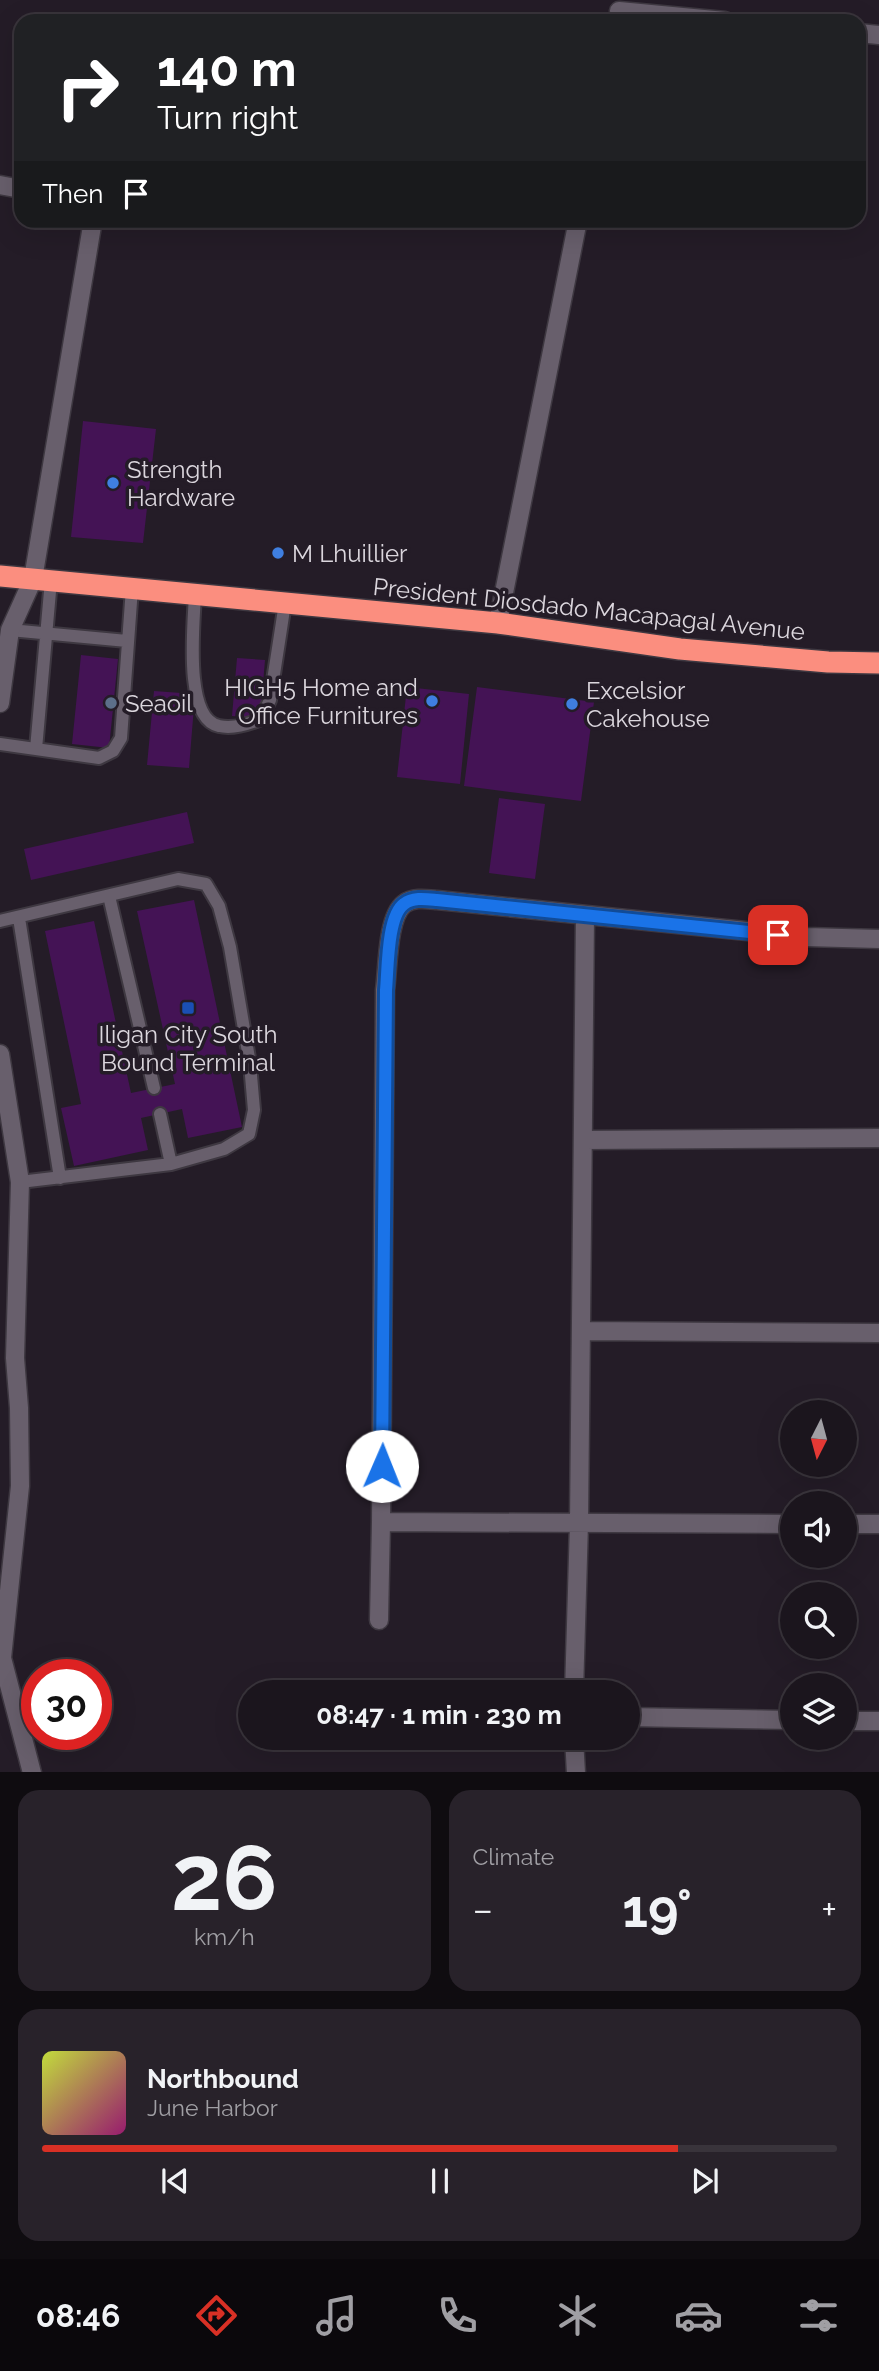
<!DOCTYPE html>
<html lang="en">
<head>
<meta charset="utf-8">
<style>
  body { margin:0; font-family:Raleway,sans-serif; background:#28222a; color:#f1f3f6; height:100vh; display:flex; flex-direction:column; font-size:26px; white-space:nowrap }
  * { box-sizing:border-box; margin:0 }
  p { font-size:23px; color:#a09fa4 }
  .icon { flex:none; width:38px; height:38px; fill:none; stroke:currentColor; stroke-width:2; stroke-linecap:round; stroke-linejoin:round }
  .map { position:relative; height:1772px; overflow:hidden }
  .details { display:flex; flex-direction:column; gap:18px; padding:18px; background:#0f0c10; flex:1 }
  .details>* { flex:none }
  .top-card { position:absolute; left:14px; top:14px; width:852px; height:214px; border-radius:21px; box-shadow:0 7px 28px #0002,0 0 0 2px #39343b; background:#202124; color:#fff; overflow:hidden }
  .needle { width:46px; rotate:186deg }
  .fabs { position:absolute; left:780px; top:1400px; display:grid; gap:14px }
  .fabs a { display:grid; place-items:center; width:77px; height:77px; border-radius:50%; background:#1b151d; box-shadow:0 7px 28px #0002,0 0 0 2px #39343b; font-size:35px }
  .speed { position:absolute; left:21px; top:1659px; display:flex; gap:14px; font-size:35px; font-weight:700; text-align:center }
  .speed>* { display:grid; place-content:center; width:91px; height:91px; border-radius:50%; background:#1b151d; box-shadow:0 7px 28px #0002,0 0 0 2px #39343b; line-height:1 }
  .speed .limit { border:10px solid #d22; background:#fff; color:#111 }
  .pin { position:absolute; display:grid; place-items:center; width:60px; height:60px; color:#fff; margin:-30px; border-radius:14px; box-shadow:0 4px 10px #0006 }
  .me { position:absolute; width:77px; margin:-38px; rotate:1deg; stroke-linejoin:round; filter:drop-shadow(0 0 5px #0008) }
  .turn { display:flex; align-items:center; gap:24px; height:147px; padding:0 28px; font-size:32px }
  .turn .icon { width:91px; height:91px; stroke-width:2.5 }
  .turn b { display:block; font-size:49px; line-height:60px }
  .then { display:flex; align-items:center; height:66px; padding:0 28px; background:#0003; gap:14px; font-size:26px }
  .big { font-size:52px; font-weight:700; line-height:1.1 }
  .details .widget { flex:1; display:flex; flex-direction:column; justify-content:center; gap:10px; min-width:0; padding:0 24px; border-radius:21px; background:#28222a }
  .details .dial { align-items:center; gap:0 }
  .dial b { font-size:91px; line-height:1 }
  .song { display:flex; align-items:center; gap:21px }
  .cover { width:84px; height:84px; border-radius:10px; background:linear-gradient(135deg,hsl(70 70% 55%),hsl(320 70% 35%)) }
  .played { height:7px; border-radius:4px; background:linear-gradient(90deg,#d93025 80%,#39343b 80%) }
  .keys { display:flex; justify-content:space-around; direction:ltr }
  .heat { display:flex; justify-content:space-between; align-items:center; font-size:38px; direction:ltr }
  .details .tiles { flex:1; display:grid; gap:18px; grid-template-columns:1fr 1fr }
  .widget:last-child { grid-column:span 2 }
  .trip { position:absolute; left:238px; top:1680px; width:402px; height:70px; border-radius:35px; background:#1b151d; box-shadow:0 7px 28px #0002,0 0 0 2px #39343b; font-weight:700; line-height:70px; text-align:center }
  .tabs { display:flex; height:112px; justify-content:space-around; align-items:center; background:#0b080c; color:#a09fa4 }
  .tabs .icon { width:49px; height:49px }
  .tabs .active { color:#d93025 }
  .tabs b { font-size:32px; color:#f1f3f6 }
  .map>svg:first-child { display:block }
  .building { fill:#441355 }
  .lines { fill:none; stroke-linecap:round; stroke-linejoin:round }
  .lane-casing { stroke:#3e3841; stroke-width:16 }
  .street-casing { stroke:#3e3841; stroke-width:21 }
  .highway-casing { stroke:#3e3841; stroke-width:24 }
  .lane { stroke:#685f6c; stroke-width:12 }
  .street { stroke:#685f6c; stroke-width:18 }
  .highway { stroke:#fb8e7f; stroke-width:21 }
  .route-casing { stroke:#114b97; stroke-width:18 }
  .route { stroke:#1a73e8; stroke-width:12 }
  .shop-dot { fill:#3f7fe0; stroke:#241c27; stroke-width:2.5 }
  .service-dot { fill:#5c6f8a; stroke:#241c27; stroke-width:2.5 }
  .transit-dot { fill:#1a4fb4; stroke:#241c27; stroke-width:2.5 }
  .labels { text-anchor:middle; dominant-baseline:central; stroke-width:7; stroke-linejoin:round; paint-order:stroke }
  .poi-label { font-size:24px; fill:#dbd6dd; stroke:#241c27; text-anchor:start }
  .street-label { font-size:24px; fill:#dbd6dd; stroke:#241c27 }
</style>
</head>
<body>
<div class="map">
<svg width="879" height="1773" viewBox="0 0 879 1773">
  <rect width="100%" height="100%" fill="#241c27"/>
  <!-- building -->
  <path class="building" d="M83,421L156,429L143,543L71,537Z
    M81,655L118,659L109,748L72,744Z
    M237,658L265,660L260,718L232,716Z
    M407,687L469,694L460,784L397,777Z
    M477,687L594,702L581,801L464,786Z
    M154,691L195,694L189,768L147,765Z
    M499,798L545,804L535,879L489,873Z
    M187,812L194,843L31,880L24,849Z
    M194,900L242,1127L188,1138L182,1109L141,1118L148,1150L74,1166L61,1108L81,1104L45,931L94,921L131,1093L175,1084L137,911Z"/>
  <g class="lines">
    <!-- lane casing -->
    <g class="lane-casing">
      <path id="lane" d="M195,594C194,622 183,719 219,726C232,729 249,724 261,719L270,700L285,603
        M10,630L127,641
        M0,744L99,758L113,751L121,738L132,588
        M36,749L51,580
        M109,896L154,1088
        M19,918L60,1178
        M0,921L178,879L206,884L219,906L230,947L250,1064L254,1110L249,1134L224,1149L171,1164L20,1182
        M160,1114L171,1164"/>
    </g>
    <!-- street casing -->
    <g class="street-casing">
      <path id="street" d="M619,11L725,21
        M859,33L879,35
        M0,185L21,189
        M498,623L578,220
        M0,703L10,630L33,579L93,220
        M0,1054L20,1182L15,1358L19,1408L20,1486L2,1658L32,1773
        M584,1140L879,1138
        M582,1331L879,1333
        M381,1522L385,990C388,969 387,917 404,904C413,897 426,899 437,900L806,937L879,939
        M845,1524H879
        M379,1620L381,1522L793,1524
        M574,1692L579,1523L585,916
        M628,1717L793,1720
        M845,1721H879
        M574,1738L576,1773"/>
    </g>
    <!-- highway casing -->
    <g class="highway-casing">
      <path id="highway" d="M0,576L498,623L680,649L828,662L879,663"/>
    </g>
    <!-- lane -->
    <use href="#lane" class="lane"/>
    <!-- street -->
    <use href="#street" class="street"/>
    <!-- highway -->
    <use href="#highway" class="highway"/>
  </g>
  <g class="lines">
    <!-- route casing -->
    <g class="route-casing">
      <path id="route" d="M382,1466L386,990C388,970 387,916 404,904C413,897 426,899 437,900L778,935"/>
    </g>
    <!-- route -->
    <use href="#route" class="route"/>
  </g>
  <!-- markers -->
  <g class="shop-dot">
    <circle cx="113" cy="483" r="7"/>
    <circle cx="278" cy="553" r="7"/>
    <circle cx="432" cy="701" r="7"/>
    <circle cx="572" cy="704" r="7"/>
  </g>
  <circle class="service-dot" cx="111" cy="703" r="7"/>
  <rect class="transit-dot" x="181" y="1001" width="14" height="14" rx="3.5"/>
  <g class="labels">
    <!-- poi labels -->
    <g class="poi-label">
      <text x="127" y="469">Strength<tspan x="127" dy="28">Hardware</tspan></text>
      <text x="292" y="553">M Lhuillier</text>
      <text x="418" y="687" text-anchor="end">HIGH5 Home and<tspan x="418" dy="28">Office Furnitures</tspan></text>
      <text x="586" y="690">Excelsior<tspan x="586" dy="28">Cakehouse</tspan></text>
      <text x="125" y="703">Seaoil</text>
      <text x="188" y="1034" text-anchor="middle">Iligan City South<tspan x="188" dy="28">Bound Terminal</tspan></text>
    </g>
    <!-- street labels -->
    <g class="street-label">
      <text transform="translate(589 609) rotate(6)">President Diosdado Macapagal Avenue</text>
    </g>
  </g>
</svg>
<div class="fabs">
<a><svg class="needle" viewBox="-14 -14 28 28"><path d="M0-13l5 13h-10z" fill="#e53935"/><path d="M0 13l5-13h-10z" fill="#a09fa4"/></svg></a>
<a><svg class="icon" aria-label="sound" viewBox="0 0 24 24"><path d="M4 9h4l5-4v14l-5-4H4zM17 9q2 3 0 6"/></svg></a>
<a><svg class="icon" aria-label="search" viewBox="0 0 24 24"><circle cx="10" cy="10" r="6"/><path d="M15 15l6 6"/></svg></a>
<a><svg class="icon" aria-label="layers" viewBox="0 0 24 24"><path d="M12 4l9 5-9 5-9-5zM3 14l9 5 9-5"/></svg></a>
</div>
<div class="speed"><div class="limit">30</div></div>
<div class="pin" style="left:778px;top:935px;background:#d93025"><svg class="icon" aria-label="arrive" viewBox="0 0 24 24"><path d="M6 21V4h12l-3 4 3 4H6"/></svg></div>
<svg class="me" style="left:382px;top:1466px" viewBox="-20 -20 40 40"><circle r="19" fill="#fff"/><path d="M0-13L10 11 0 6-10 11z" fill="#1a73e8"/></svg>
<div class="trip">08:47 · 1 min · 230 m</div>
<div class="top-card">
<div class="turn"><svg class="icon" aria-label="right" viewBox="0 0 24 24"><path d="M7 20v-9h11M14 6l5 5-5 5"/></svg><div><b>140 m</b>Turn right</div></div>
<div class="then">Then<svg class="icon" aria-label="arrive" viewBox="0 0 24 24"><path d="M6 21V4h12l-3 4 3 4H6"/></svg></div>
</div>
</div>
<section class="details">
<div class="tiles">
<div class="widget dial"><b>26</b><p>km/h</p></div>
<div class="widget"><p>Climate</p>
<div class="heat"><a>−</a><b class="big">19°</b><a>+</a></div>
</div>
<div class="widget">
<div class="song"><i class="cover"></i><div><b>Northbound</b><p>June Harbor</p></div></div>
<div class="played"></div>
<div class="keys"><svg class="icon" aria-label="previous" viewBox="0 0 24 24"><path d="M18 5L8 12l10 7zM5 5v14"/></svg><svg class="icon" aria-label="pause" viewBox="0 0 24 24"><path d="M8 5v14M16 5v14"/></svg><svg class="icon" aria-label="next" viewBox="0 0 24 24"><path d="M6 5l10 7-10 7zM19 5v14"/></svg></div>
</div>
</div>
</section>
<nav class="tabs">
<b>08:46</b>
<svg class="icon active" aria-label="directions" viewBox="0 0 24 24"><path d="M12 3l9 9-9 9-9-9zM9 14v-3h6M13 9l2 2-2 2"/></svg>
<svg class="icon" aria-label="music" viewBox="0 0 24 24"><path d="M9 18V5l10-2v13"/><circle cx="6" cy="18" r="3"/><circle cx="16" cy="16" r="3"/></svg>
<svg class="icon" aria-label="phone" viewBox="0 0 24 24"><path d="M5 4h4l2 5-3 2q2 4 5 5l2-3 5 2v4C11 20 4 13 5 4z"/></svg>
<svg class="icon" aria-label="climate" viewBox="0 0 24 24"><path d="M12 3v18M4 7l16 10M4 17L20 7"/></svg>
<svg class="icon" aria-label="car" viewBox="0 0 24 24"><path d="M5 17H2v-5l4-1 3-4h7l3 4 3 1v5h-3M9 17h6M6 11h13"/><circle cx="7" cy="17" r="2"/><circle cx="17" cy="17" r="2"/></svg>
<svg class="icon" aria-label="filters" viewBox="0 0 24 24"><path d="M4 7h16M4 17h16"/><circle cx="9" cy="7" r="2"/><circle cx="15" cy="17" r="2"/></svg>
</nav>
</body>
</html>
